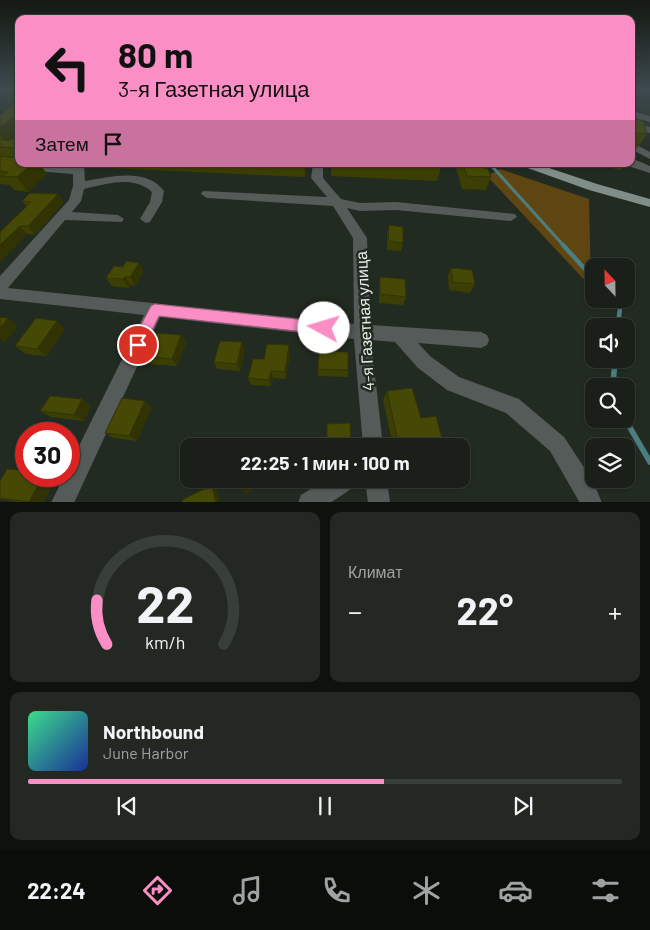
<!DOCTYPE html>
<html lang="ru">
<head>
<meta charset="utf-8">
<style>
  body { margin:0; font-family:Barlow,sans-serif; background:#232822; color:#f1f3f6; height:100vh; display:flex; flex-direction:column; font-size:19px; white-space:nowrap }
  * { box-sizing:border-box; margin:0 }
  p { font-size:16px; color:#9fa3a2 }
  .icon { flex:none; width:28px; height:28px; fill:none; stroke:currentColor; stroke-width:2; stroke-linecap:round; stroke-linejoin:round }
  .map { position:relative; height:502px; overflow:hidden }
  .side { display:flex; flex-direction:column; gap:10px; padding:10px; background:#0e120e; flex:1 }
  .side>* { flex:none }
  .banner { position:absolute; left:15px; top:15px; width:620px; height:152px; border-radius:10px; box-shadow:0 1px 4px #0004,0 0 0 1px #383e38; background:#fb8fc5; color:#111; overflow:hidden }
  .needle { width:32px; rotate:338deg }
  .controls { position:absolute; left:585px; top:258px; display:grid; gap:10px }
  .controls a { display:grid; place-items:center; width:50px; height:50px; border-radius:10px; background:#1a2019; box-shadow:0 1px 4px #0004,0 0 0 1px #383e38; font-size:25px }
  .speed { position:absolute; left:15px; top:422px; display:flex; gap:10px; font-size:25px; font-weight:700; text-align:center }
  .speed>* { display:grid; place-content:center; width:65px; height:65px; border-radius:50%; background:#1a2019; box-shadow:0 1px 4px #0004,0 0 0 1px #383e38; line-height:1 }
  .speed .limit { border:8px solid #d22; background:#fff; color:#111 }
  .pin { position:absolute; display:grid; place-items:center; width:42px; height:42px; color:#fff; margin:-21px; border:2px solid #fff; border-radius:50%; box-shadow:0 1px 5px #0007 }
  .me { position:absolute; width:55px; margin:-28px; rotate:276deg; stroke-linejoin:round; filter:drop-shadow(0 0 4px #0008) }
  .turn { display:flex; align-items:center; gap:18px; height:105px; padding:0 20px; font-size:22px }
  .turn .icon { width:65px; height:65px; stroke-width:2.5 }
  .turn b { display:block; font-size:35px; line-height:42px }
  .then { display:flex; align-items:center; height:48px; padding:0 20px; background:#0003; gap:10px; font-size:19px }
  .big { font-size:38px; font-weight:700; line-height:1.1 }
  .side .widget { flex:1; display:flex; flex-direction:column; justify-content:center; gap:8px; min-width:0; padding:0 18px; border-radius:10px; background:#232822 }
  .side .dial { align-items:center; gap:0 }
  .dial svg { height:130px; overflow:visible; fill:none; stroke:#383e38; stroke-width:7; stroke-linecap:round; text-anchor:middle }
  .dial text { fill:#f1f3f6; stroke:none }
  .song { display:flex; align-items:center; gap:15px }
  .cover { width:60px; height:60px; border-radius:8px; background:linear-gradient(135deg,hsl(150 70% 55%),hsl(230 70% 35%)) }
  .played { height:5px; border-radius:2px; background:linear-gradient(90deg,#fb8fc5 60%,#383e38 60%) }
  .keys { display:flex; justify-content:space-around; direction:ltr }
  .heat { display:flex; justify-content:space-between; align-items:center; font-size:28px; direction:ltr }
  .side .tiles { flex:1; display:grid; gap:10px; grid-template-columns:1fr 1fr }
  .widget:last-child { grid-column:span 2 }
  .trip { position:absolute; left:180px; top:438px; width:290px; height:50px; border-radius:10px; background:#1a2019; box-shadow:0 1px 4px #0004,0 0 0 1px #383e38; font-weight:700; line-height:50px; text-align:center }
  .dock { display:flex; height:80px; justify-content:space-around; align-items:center; background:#0a0d0a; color:#9fa3a2 }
  .dock .icon { width:35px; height:35px }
  .dock .selected { color:#fb8fc5 }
  .dock b { font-size:22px; color:#f1f3f6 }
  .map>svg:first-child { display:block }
  .green { fill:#5e4512 }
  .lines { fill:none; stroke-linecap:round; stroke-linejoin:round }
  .stream-far2 { stroke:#4c7e80; stroke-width:3 }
  .stream-far1 { stroke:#4c7e80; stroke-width:4.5 }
  .stream { stroke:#4c7e80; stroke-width:5.5 }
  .minor { fill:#555b59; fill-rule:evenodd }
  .major { fill:#808e89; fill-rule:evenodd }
  .wall { fill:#3c3f04 }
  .shaded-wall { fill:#313304 }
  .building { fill:#464905; stroke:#313304 }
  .route { fill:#fb8fc5; stroke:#a35d80 }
  .labels { text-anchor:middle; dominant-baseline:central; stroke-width:5; stroke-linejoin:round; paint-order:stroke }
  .street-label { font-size:16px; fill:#eaf0e9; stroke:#222b21 }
</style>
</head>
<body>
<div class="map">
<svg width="650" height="503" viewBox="0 0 650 503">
  <rect width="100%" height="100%" fill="#222b21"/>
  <!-- green -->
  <path class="green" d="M500,169L589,199L591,287L487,176Z"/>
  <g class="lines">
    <!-- stream-far2 -->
    <path class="stream-far2" d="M490,164L564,246"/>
    <!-- stream-far1 -->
    <path class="stream-far1" d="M563,245L594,279
      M612,299L620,308L618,326"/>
    <!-- stream -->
    <path class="stream" d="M613,386L615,359
      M625,419L650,462"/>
    <!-- minor -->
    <path class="minor" d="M631,111L650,116V122L631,117Z
      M631,122L650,127V133L631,128Z
      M631,142L650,152V159L631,149Z
      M631,158L650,166V173L631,167L628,164H631Z
      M0,162L74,167V164H84L85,181C110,177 146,167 164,191L162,202L150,222L146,223L140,219L150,202L152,192C133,175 106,184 84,189L81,201L72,212L118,215L124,219L122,222L65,220L8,288L354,324L353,238L333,206L207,198L201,194L203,191L327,197L311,178L313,164H323V178L341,199L360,203L396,202L515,214L517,217L511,221L396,210L360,211L347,208L367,238L370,325L481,332L487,335L489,340L487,345L481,348L418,343L430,356L459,377L519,399L564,437L593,481L602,503H580L550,451L506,413L447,390L418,368L395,342L371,340L383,446H363L354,339L160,317L74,503H51L64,476H69V466L144,315L0,299V276L69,200L73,186V174L0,168Z
      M442,164H452V165L447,168L443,167Z
      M327,479H357L354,487L330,503H298L301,495Z
      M365,479H387L390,503H368Z"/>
    <!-- major -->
    <path class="major" d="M520,164H537L597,184L650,199V207L589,190L522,166Z"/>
  </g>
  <!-- wall -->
  <path class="wall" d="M19,101V134L13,139L19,140V164L47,174L28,192L14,190L10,185L0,184V115Z
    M631,115L647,134L631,156Z
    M104,164H307V167L305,177L106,168Z
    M331,164H442L437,181L331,176Z
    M455,164H483L484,168L491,177L486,190L462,189Z
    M589,164H626L621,170Z
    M22,201L64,202L35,235L27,234L0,262L26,206Z
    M389,225L403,243L401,251L387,250V234Z
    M123,267L144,271L135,286L131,285L129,288L112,286L106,278Z
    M451,268L475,284L470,293L449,290L448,276Z
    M380,277L406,297L403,305L379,303V285Z
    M65,329L47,356L26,354L15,346Z
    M181,335L186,343L177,366L150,364L144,356Z
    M245,350L240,371L217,369L214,362Z
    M290,353L286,379L273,378L271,386L251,385L248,378L264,359Z
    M318,369L348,370V377L318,376Z
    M387,391L421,418L443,442L439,446H393L383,400Z
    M82,399L91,406L84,421L51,417L40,411Z
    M152,407L137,441L114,438L105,433Z
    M26,476H52L56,478L43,503H22L0,499V481Z"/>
  <!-- shaded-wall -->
  <path class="shaded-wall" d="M19,113V134L7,144L0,134V128Z
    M32,164H40L47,174L28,192L17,177Z
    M304,164H307L305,177Z
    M58,194L64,202L35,235L28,226Z
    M20,226L27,234L0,262V245Z
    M139,263L144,271L135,286L130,277Z
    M125,277L131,285L129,288L123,279Z
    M8,318L18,326L5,343L0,339V328Z
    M57,321L65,329L47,356L37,349Z
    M181,335L186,343L177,366L172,359Z
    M242,342L245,350L240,371L237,364Z
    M289,345L290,353L286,379L285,372Z
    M271,371L273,378L271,386L269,380Z
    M82,399L91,406L84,421L74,415Z
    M145,401L152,407L137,441L129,436Z
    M43,476H52L56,478L43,503L29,502Z
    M262,479H269L270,480L245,494L242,490Z
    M212,485L217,489L220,503H216Z"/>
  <!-- building -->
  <path class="building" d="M19,101V113L0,128V115Z
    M631,115L634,116L636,120L643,121L647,134L631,132Z
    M0,139L8,141L11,139L19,140V148L0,147Z
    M0,156L19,158V164H32L17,177L2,176L8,172L0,171Z
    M463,164H483L484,168L488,169L491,177L467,176Z
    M30,193L58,194L28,226H20L0,245V232L31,202L22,201Z
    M389,225L403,227V243L388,241Z
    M126,261L139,263L130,277H125L123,279L106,278L114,266L123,267Z
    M451,268L472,270L475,284L453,282Z
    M380,277L405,279L406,297L380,294Z
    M0,317L8,318L0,328Z
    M36,318L57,321L37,349L15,346Z
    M154,333L181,335L172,359L144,356Z
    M220,341L242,342L237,364L214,362Z
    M267,344L289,345L285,372L271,371L269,380L248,378L253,359H264Z
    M319,351L348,352V370L318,369Z
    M412,388L421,418L436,416L443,442L408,446H399L387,391Z
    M50,396L82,399L74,415L40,411Z
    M122,398L145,401L129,436L105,433Z
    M350,423L351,446H327V424Z
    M256,442L257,446H249Z
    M7,469L26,471V476H43L29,502L0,498V481Z
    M238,479H262L242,490Z
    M212,485L216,503H183L182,500Z"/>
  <!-- sky -->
  <linearGradient id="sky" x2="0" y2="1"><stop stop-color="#131812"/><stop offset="0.56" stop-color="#3e4a4e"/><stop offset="1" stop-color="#3e4a4e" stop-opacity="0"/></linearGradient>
  <rect width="650" height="160" fill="url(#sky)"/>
  <!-- route -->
  <path class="route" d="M155,304L324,322L329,324L331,328L329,332L324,334L159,316L143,349L138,351L133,349L131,345L133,340L151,306Z"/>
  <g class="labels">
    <!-- street labels -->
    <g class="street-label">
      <text transform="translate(364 321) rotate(-93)">4-я Газетная улица</text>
    </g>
  </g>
</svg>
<div class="controls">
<a><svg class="needle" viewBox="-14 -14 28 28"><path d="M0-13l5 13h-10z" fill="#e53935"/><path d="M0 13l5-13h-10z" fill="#9fa3a2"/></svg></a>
<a><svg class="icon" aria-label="sound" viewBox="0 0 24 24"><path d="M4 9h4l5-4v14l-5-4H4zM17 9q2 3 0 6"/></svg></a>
<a><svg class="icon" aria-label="search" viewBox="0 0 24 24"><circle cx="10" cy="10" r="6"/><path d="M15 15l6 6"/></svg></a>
<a><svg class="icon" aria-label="layers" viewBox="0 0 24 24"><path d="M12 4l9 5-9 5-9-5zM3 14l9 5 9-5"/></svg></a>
</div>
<div class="speed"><div class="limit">30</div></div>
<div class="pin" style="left:138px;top:345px;background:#d93025"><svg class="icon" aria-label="arrive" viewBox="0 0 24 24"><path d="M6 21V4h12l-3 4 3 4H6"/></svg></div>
<svg class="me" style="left:324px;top:328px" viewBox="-20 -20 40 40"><circle r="19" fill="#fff"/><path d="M0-13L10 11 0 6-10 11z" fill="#fb8fc5"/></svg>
<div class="trip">22:25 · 1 мин · 100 m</div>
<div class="banner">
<div class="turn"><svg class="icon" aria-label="left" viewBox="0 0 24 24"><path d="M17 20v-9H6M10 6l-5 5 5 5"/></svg><div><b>80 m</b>3-я Газетная улица</div></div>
<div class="then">Затем<svg class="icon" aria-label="arrive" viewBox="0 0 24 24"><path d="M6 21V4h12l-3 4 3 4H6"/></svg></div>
</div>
</div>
<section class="side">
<div class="tiles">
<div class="widget dial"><svg viewBox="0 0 100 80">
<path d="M14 69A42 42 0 1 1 86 69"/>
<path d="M14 69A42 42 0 0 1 8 42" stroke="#fb8fc5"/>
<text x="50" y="56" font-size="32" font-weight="700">22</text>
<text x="50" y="72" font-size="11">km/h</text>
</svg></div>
<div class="widget"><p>Климат</p>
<div class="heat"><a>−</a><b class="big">22°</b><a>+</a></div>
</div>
<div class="widget">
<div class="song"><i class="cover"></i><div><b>Northbound</b><p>June Harbor</p></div></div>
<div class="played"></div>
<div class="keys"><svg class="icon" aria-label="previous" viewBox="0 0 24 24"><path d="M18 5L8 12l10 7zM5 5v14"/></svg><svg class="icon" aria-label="pause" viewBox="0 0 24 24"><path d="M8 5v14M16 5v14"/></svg><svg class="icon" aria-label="next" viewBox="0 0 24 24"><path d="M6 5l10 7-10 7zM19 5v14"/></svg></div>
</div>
</div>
</section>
<nav class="dock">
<b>22:24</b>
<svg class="icon selected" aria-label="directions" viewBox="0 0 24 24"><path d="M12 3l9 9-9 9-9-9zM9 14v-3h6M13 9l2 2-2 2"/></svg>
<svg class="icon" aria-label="music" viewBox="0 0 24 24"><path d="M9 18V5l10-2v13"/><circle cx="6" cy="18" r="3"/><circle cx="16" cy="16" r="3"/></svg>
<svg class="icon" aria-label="phone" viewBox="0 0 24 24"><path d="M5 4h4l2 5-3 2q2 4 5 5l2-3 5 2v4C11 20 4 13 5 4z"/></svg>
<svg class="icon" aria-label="climate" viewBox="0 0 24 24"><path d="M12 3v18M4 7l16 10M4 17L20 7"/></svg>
<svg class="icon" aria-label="car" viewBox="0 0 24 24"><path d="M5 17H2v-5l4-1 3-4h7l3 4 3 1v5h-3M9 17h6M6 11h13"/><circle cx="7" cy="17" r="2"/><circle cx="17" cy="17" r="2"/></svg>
<svg class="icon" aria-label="filters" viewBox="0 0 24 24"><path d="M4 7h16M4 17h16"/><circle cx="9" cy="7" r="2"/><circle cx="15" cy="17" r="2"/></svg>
</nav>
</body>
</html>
